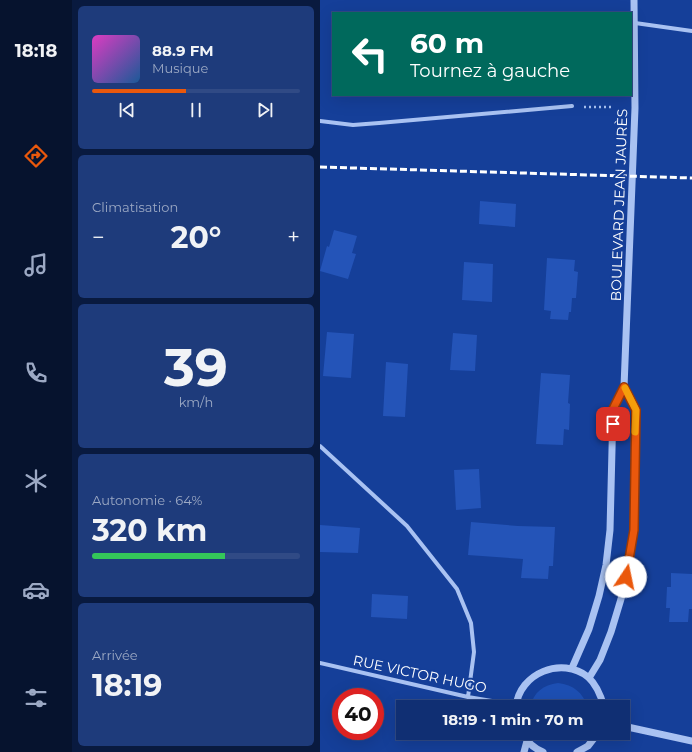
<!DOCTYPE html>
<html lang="fr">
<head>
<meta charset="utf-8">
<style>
  body { margin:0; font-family:Montserrat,sans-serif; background:#1e3b7b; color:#f1f3f6; height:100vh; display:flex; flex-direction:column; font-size:15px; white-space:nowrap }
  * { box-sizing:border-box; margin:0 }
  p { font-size:13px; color:#9ca9c4 }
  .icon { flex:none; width:22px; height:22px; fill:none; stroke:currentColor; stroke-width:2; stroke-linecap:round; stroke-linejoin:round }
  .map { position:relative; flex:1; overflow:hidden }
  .drawer { display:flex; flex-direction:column; gap:6px; padding:6px; background:#091a3f; width:248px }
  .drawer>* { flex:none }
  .guide { position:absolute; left:12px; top:12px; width:300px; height:84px; border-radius:0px; box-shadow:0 4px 16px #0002,0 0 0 1px #304a85; background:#00695c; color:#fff; overflow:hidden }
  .speed { position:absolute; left:12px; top:688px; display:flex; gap:8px; font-size:20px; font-weight:700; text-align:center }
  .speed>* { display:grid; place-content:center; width:52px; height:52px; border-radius:50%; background:#102f73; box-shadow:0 4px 16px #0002,0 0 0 1px #304a85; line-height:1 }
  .speed .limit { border:6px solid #d22; background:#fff; color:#111 }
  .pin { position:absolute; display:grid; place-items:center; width:34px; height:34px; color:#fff; margin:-17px; border-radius:8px; box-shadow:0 2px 6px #0006 }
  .me { position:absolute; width:44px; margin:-22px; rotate:11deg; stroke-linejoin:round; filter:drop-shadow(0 0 3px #0008) }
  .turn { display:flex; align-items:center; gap:14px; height:84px; padding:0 12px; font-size:18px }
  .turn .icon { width:52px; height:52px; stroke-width:2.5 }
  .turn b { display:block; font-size:28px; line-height:34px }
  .big { font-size:30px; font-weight:700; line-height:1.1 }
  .drawer .card { flex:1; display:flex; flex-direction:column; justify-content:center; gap:6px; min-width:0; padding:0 14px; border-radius:6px; background:#1e3b7b }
  .drawer .dial { align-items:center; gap:0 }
  .dial b { font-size:52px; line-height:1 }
  .song { display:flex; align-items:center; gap:12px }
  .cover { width:48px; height:48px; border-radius:6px; background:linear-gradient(135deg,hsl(310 70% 55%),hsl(210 70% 35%)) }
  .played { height:4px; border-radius:2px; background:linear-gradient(90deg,#ea580c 45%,#304a85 45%) }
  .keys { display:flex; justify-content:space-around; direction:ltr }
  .heat { display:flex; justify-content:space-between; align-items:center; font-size:22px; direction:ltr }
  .charge { height:6px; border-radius:3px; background:linear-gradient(90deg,#34c759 64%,#304a85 0) }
  .trip { position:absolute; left:76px; top:700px; width:234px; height:40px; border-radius:0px; background:#102f73; box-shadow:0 4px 16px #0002,0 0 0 1px #304a85; font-weight:700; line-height:40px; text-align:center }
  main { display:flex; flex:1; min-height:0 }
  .tab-bar { display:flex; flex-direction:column; width:72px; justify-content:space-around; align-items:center; background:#06132e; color:#9ca9c4 }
  .tab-bar .icon { width:28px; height:28px }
  .tab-bar .active { color:#ea580c }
  .tab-bar b { font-size:18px; color:#f1f3f6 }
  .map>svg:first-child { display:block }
  .green { fill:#1d4fb3 }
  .building { fill:#2454b8 }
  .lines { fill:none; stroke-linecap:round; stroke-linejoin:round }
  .path { stroke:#a9c2f2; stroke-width:2.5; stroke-dasharray:2 3; stroke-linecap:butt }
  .minor { stroke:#a9c2f2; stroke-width:4 }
  .tertiary { stroke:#a9c2f2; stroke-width:7 }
  .rail { stroke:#fff; stroke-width:3; stroke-dasharray:7 3; stroke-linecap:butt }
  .route-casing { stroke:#983908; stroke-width:10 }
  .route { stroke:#ea580c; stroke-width:7 }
  .slow { stroke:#f59e0b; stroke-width:7 }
  .labels { text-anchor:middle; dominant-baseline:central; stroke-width:4; stroke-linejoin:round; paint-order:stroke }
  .street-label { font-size:14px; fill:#fff; stroke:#153f99 }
</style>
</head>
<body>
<main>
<nav class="tab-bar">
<b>18:18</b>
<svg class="icon active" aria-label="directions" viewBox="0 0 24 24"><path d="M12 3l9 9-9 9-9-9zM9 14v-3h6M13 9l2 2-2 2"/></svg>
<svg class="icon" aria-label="music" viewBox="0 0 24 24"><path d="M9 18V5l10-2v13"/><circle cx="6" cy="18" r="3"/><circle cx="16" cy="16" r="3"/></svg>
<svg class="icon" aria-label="phone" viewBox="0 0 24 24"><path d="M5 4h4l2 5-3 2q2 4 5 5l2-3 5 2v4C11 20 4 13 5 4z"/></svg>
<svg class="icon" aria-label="climate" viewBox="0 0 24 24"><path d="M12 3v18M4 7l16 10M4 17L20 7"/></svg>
<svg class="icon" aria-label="car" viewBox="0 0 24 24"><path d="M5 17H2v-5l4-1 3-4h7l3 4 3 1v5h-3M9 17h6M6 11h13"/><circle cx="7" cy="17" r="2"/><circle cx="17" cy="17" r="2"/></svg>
<svg class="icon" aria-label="filters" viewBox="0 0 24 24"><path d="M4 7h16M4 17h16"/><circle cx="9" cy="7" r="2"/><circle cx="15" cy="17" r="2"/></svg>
</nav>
<section class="drawer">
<div class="card">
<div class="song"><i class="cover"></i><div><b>88.9 FM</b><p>Musique</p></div></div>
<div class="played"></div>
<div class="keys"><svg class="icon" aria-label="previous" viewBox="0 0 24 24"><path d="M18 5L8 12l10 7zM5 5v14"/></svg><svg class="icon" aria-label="pause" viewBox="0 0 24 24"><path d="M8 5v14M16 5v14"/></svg><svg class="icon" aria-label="next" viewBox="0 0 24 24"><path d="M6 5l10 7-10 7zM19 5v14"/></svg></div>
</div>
<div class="card"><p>Climatisation</p>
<div class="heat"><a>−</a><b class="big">20°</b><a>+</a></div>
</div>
<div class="card dial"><b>39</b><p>km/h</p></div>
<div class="card"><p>Autonomie · 64%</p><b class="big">320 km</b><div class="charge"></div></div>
<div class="card"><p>Arrivée</p><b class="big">18:19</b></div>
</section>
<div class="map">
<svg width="372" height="752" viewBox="0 0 372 752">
  <rect width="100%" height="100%" fill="#153f99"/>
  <!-- green -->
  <path class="green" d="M238,683C254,685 262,692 268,707H210C214,692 223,685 238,683Z
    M218,733H259C247,744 230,743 218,733Z"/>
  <!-- building -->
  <path class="building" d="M160,201L196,204L195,227L159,224Z
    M14,230L37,236L32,253L36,254L28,279L0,271L7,246L9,247Z
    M227,258L255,260L254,271L258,272L256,298H252L251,312H249L248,320L230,319L231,311L224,310Z
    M144,262L173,264L172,302L142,300Z
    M7,332L34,334L31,378L3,376Z
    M133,333L157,335L155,371L130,370Z
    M66,362L88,364L85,417L63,416Z
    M221,373L250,375L248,403L250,404L249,430L244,429L243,445L216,444Z
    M159,469L161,508L136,510L134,470Z
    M151,522L198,526L235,527L233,566H229L228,579L201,578L203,559L148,555Z
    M0,525L40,528L38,553L0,552Z
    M351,573L372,574V609H369L368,622H349L350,608H346L347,587H351Z
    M52,594L88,596L87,619L51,617Z"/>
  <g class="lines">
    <!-- path -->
    <path class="path" d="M264,107H291"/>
    <!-- minor -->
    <path class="minor" d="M315,23L372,31
      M0,121L33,125L59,123L252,106
      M0,446L87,526L137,589L151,623L154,652L148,697
      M0,663L148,697L195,705"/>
    <!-- tertiary -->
    <path class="tertiary" d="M252,668L269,629L279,596L286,565L290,530L293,409L304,387L315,108L314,0
      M269,678L280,660L291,632L301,599L309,566L314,530L316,410L304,387
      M196,707C199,673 242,656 268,677C277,685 281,696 284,707
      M303,726L372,741
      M202,733C207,742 213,748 223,752
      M204,752L207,741
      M257,752L268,746L278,733"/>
    <!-- rail -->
    <path class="rail" d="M0,167L372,178"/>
  </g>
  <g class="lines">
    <!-- route casing -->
    <g class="route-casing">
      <path id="route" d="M293,424V409L304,387L316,410L314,530L306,577"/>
    </g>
    <!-- route -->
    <use href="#route" class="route"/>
    <!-- slow -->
    <path class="slow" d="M305,388L316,410L315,432"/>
  </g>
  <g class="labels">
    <!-- street labels -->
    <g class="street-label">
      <text transform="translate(299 205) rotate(-88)">BOULEVARD JEAN JAURÈS</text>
      <text transform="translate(100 674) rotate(12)">RUE VICTOR HUGO</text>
    </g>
  </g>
</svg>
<div class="speed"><div class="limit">40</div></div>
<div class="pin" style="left:293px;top:424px;background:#d93025"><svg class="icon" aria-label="arrive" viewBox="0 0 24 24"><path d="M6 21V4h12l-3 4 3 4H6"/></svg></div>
<svg class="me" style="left:306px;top:577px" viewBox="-20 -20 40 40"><circle r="19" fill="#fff"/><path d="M0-13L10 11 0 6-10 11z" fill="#ea580c"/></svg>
<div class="trip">18:19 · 1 min · 70 m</div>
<div class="guide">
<div class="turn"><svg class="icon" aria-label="left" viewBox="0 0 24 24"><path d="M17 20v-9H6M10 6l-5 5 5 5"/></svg><div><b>60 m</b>Tournez à gauche</div></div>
</div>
</div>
</main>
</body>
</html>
